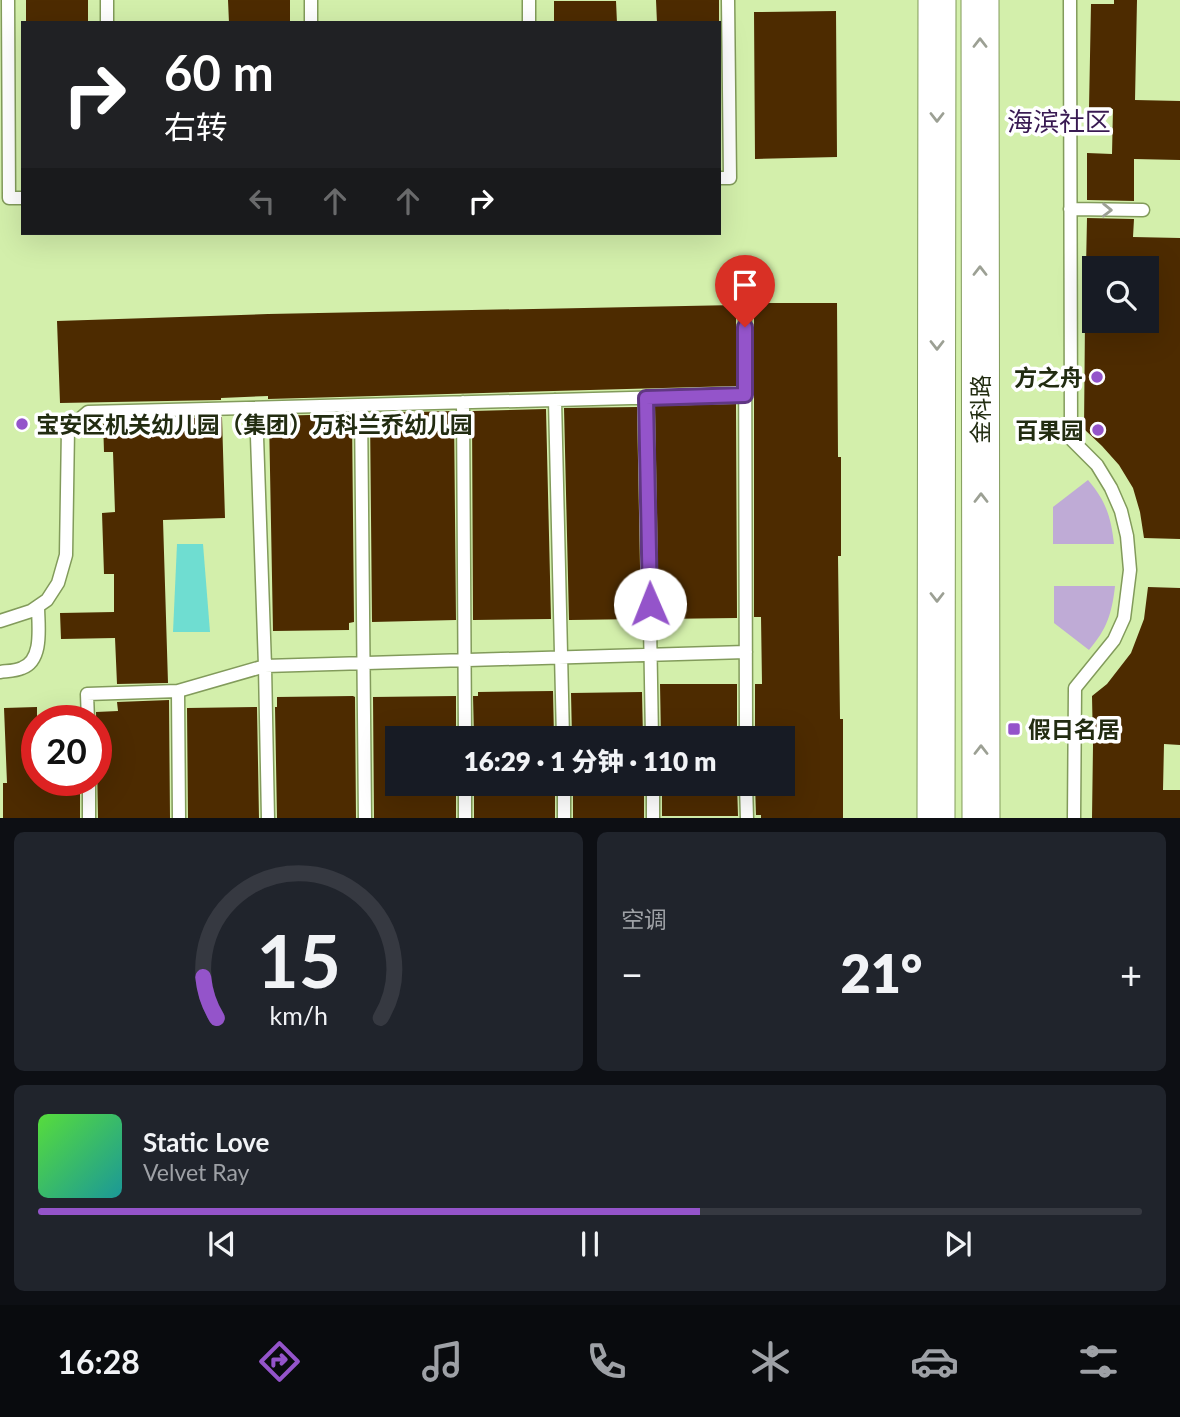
<!DOCTYPE html>
<html lang="zh">
<head>
<meta charset="utf-8">
<style>
  body { margin:0; font-family:Lato,"Noto Sans SC",sans-serif; background:#20242c; color:#f1f3f6; height:100vh; display:flex; flex-direction:column; font-size:26px; white-space:nowrap }
  * { box-sizing:border-box; margin:0 }
  p { font-size:23px; color:#9ea1a6 }
  .icon { flex:none; width:38px; height:38px; fill:none; stroke:currentColor; stroke-width:2; stroke-linecap:round; stroke-linejoin:round }
  .map { position:relative; height:818px; overflow:hidden }
  .side { display:flex; flex-direction:column; gap:14px; padding:14px; background:#0d0f14; flex:1 }
  .side>* { flex:none }
  .banner { position:absolute; left:21px; top:21px; width:700px; height:214px; border-radius:0px; box-shadow:0 7px 28px #0002; background:#202124; color:#fff; overflow:hidden }
  .fabs { position:absolute; left:1082px; top:256px; display:grid; gap:14px }
  .fabs a { display:grid; place-items:center; width:77px; height:77px; border-radius:0px; background:#171b24; box-shadow:0 7px 28px #0002; font-size:35px }
  .speed { position:absolute; left:21px; top:705px; display:flex; gap:14px; font-size:35px; font-weight:700; text-align:center }
  .speed>* { display:grid; place-content:center; width:91px; height:91px; border-radius:50%; background:#171b24; box-shadow:0 7px 28px #0002; line-height:1 }
  .speed .limit { border:10px solid #d22; background:#fff; color:#111 }
  .pin { position:absolute; display:grid; place-items:center; width:60px; height:60px; color:#fff; margin:-72px -30px; border-radius:50% 50% 50% 0; rotate:-45deg; box-shadow:0 0 7px #0007 }
  .pin .icon { rotate:45deg }
  .me { position:absolute; width:77px; margin:-38px; rotate:359deg; stroke-linejoin:round; filter:drop-shadow(0 0 5px #0008) }
  .turn { display:flex; align-items:center; gap:24px; height:147px; padding:0 28px; font-size:32px }
  .turn .icon { width:91px; height:91px; stroke-width:2.5 }
  .turn b { display:block; font-size:49px; line-height:60px }
  .lanes { display:flex; align-items:center; height:66px; padding:0 28px; background:#0003; justify-content:center; gap:35px; direction:ltr }
  .lanes .off { opacity:.35 }
  .big { font-size:52px; font-weight:800; line-height:1.1 }
  .side .card { flex:1; display:flex; flex-direction:column; justify-content:center; gap:10px; min-width:0; padding:0 24px; border-radius:10px; background:#20242c }
  .side .dial { align-items:center; gap:0 }
  .dial svg { height:182px; overflow:visible; fill:none; stroke:#363941; stroke-width:7; stroke-linecap:round; text-anchor:middle }
  .dial text { fill:#f1f3f6; stroke:none }
  .song { display:flex; align-items:center; gap:21px }
  .cover { width:84px; height:84px; border-radius:10px; background:linear-gradient(135deg,hsl(110 70% 55%),hsl(180 70% 35%)) }
  .played { height:7px; border-radius:4px; background:linear-gradient(90deg,#9454ca 60%,#363941 60%) }
  .keys { display:flex; justify-content:space-around; direction:ltr }
  .heat { display:flex; justify-content:space-between; align-items:center; font-size:38px; direction:ltr }
  .side .tiles { flex:1; display:grid; gap:14px; grid-template-columns:1fr 1fr }
  .card:last-child { grid-column:span 2 }
  .trip { position:absolute; left:385px; top:726px; width:410px; height:70px; border-radius:0px; background:#171b24; box-shadow:0 7px 28px #0002; font-weight:800; line-height:70px; text-align:center }
  .tab-bar { display:flex; height:112px; justify-content:space-around; align-items:center; background:#090b0e; color:#9ea1a6 }
  .tab-bar .icon { width:49px; height:49px }
  .tab-bar .selected { color:#9454ca }
  .tab-bar b { font-size:32px; color:#f1f3f6 }
  .map>svg:first-child { display:block }
  .green { fill:#bfabd6 }
  .water { fill:#6fddd1 }
  .building { fill:#4d2b00 }
  .lines { fill:none; stroke-linecap:round; stroke-linejoin:round }
  .lane-casing { stroke:#829b5b; stroke-width:15 }
  .secondary-casing { stroke:#829b5b; stroke-width:39 }
  .lane { stroke:#fff; stroke-width:12 }
  .secondary { stroke:#fff; stroke-width:37 }
  .oneway { stroke:#9ca094 }
  .route-casing { stroke:#603783; stroke-width:18 }
  .route { stroke:#9454ca; stroke-width:12 }
  .poi-dot { fill:#9454ca; stroke:#fff; stroke-width:2.5 }
  .labels { text-anchor:middle; dominant-baseline:central; stroke-width:7; stroke-linejoin:round; paint-order:stroke }
  .poi-label { font-size:23px; font-weight:bold; fill:#222c11; stroke:#fff; text-anchor:end }
  .street-label { font-size:23px; fill:#222c11; stroke:#fff }
  .quarter-label { font-size:26px; fill:#391a52; stroke:#fff }
</style>
</head>
<body>
<div class="map">
<svg width="1180" height="819" viewBox="0 0 1180 819">
  <rect width="100%" height="100%" fill="#d3efab"/>
  <!-- green -->
  <path class="green" d="M1088,480C1106,501 1111,517 1114,544H1053V507Z
    M1054,586H1115C1112,613 1107,629 1089,650L1054,623Z"/>
  <!-- water -->
  <path class="water" d="M177,544H203L210,632H173Z"/>
  <!-- building -->
  <path class="building" d="M26,0H88V23H26Z
    M228,0H290V23H229Z
    M656,0H719V23H657Z
    M1114,0H1137L1135,100L1180,101V160L1134,159V201L1087,200V153L1112,154L1113,109L1089,108L1091,4H1114Z
    M554,1H616L617,23H554Z
    M836,11L837,157L755,159L754,12Z
    M1087,218L1134,219L1133,237L1180,238V539L1144,538L1140,512L1133,488L1119,465L1102,446L1084,429L1085,320H1146V268H1086Z
    M760,303H837L838,457H841V556H838L840,719H843V818H761V815H756L755,784H782V738H755V684H762L761,617H754V305L760,304Z
    M736,305V386L268,399V396L221,398V400L60,403L57,321L268,314Z
    M736,404L737,618L659,619L655,406Z
    M637,407L641,619L569,620L564,408Z
    M546,409L551,619L473,620L472,411Z
    M454,411L456,620L372,622L370,413Z
    M352,414L354,622L349,623V630L273,631L269,416Z
    M222,417L225,518L163,520L168,683L117,684L115,638L61,639L60,613L114,612V574H104L102,513L115,512L113,452H104L103,420Z
    M1148,587L1180,588V745L1164,744L1163,790H1180V818H1092L1093,746L1092,696L1107,684L1131,653L1144,619Z
    M660,684H737V738H661Z
    M553,691L554,738H474L473,696H478V692Z
    M642,692L643,738H572L571,693Z
    M353,696L355,697L356,818H277L275,707H277V697Z
    M456,696V738H397V784H456V818H374L373,697Z
    M169,700L170,818H98L96,712L118,711L117,702Z
    M37,707V783L80,782V818H3V783H7L4,708Z
    M257,707L259,818H188L187,708Z
    M474,784H555V818H474Z
    M573,784H644V818H573Z
    M662,784H737L738,816H662Z"/>
  <g class="lines">
    <!-- lane casing -->
    <g class="lane-casing">
      <path id="lane" d="M8,0L9,198H23
        M107,0V23
        M311,0V23
        M529,0V23
        M1070,0L1071,439L1097,465L1111,488L1121,511L1127,536L1130,570L1124,618L1114,640L1075,688L1074,819
        M719,178H730L728,0
        M1070,209L1143,210
        M745,304L746,738
        M646,398L652,738
        M555,400L563,738
        M463,402L465,738
        M361,405L365,819
        M256,408L265,666L268,819
        M0,621L31,611L47,600L58,583L66,555L68,429L88,412L745,395
        M0,672C7,671 16,671 22,668C44,660 38,625 38,606
        M178,691L179,819
        M88,721L87,694L178,691L265,666L746,652
        M89,780V819
        M465,784V819
        M564,784V819
        M653,784V819
        M746,784L747,819"/>
    </g>
    <!-- secondary casing -->
    <g class="secondary-casing">
      <path id="secondary" d="M980,0L981,819
        M936,819L937,0"/>
    </g>
    <!-- lane -->
    <use href="#lane" class="lane"/>
    <!-- secondary -->
    <use href="#secondary" class="secondary"/>
  </g>
  <!-- one-way arrows -->
  <defs><path id="oneway-chevron" d="M-2-3.5L2.5 0L-2 3.5" fill="none" stroke-width="1.6" stroke-linecap="round" stroke-linejoin="round" transform="scale(1.75)"/></defs>
  <g class="oneway">
    <use href="#oneway-chevron" transform="translate(980 43) rotate(-90)"/>
    <use href="#oneway-chevron" transform="translate(937 117) rotate(90)"/>
    <use href="#oneway-chevron" transform="translate(1107 210) rotate(1)"/>
    <use href="#oneway-chevron" transform="translate(980 271) rotate(-90)"/>
    <use href="#oneway-chevron" transform="translate(937 345) rotate(90)"/>
    <use href="#oneway-chevron" transform="translate(981 498) rotate(-90)"/>
    <use href="#oneway-chevron" transform="translate(937 597) rotate(90)"/>
    <use href="#oneway-chevron" transform="translate(981 750) rotate(-90)"/>
  </g>
  <g class="lines">
    <!-- route casing -->
    <g class="route-casing">
      <path id="route" d="M650,604L646,398L745,395V327"/>
    </g>
    <!-- route -->
    <use href="#route" class="route"/>
  </g>
  <!-- markers -->
  <g class="poi-dot">
    <circle cx="1097" cy="377" r="7"/>
    <circle cx="22" cy="424" r="7"/>
    <circle cx="1098" cy="430" r="7"/>
    <rect x="1007" y="722" width="14" height="14" rx="3.5"/>
  </g>
  <g class="labels">
    <!-- poi labels -->
    <g class="poi-label">
      <text x="1083" y="377">方之舟</text>
      <text x="36" y="424" text-anchor="start">宝安区机关幼儿园（集团）万科兰乔幼儿园</text>
      <text x="1084" y="430">百果园</text>
      <text x="1028" y="729" text-anchor="start">假日名居</text>
    </g>
    <!-- street labels -->
    <g class="street-label">
      <text transform="translate(980 409) rotate(-90)">金科路</text>
    </g>
    <!-- quarter labels -->
    <g class="quarter-label">
      <text x="1059" y="121">海滨社区</text>
    </g>
  </g>
</svg>
<div class="fabs">
<a><svg class="icon" aria-label="search" viewBox="0 0 24 24"><circle cx="10" cy="10" r="6"/><path d="M15 15l6 6"/></svg></a>
</div>
<div class="speed"><div class="limit">20</div></div>
<div class="pin" style="left:745px;top:327px;background:#d93025"><svg class="icon" aria-label="arrive" viewBox="0 0 24 24"><path d="M6 21V4h12l-3 4 3 4H6"/></svg></div>
<svg class="me" style="left:650px;top:604px" viewBox="-20 -20 40 40"><circle r="19" fill="#fff"/><path d="M0-13L10 11 0 6-10 11z" fill="#9454ca"/></svg>
<div class="trip">16:29 · 1 分钟 · 110 m</div>
<div class="banner">
<div class="turn"><svg class="icon" aria-label="right" viewBox="0 0 24 24"><path d="M7 20v-9h11M14 6l5 5-5 5"/></svg><div><b>60 m</b>右转</div></div>
<div class="lanes"><svg class="icon off" aria-label="left" viewBox="0 0 24 24"><path d="M17 20v-9H6M10 6l-5 5 5 5"/></svg><svg class="icon off" aria-label="ahead" viewBox="0 0 24 24"><path d="M12 20V5M6 11l6-6 6 6"/></svg><svg class="icon off" aria-label="ahead" viewBox="0 0 24 24"><path d="M12 20V5M6 11l6-6 6 6"/></svg><svg class="icon" aria-label="right" viewBox="0 0 24 24"><path d="M7 20v-9h11M14 6l5 5-5 5"/></svg></div>
</div>
</div>
<section class="side">
<div class="tiles">
<div class="card dial"><svg viewBox="0 0 100 80">
<path d="M14 69A42 42 0 1 1 86 69"/>
<path d="M14 69A42 42 0 0 1 8 51" stroke="#9454ca"/>
<text x="50" y="56" font-size="32" font-weight="700">15</text>
<text x="50" y="72" font-size="11">km/h</text>
</svg></div>
<div class="card"><p>空调</p>
<div class="heat"><a>−</a><b class="big">21°</b><a>+</a></div>
</div>
<div class="card">
<div class="song"><i class="cover"></i><div><b>Static Love</b><p>Velvet Ray</p></div></div>
<div class="played"></div>
<div class="keys"><svg class="icon" aria-label="previous" viewBox="0 0 24 24"><path d="M18 5L8 12l10 7zM5 5v14"/></svg><svg class="icon" aria-label="pause" viewBox="0 0 24 24"><path d="M8 5v14M16 5v14"/></svg><svg class="icon" aria-label="next" viewBox="0 0 24 24"><path d="M6 5l10 7-10 7zM19 5v14"/></svg></div>
</div>
</div>
</section>
<nav class="tab-bar">
<b>16:28</b>
<svg class="icon selected" aria-label="directions" viewBox="0 0 24 24"><path d="M12 3l9 9-9 9-9-9zM9 14v-3h6M13 9l2 2-2 2"/></svg>
<svg class="icon" aria-label="music" viewBox="0 0 24 24"><path d="M9 18V5l10-2v13"/><circle cx="6" cy="18" r="3"/><circle cx="16" cy="16" r="3"/></svg>
<svg class="icon" aria-label="phone" viewBox="0 0 24 24"><path d="M5 4h4l2 5-3 2q2 4 5 5l2-3 5 2v4C11 20 4 13 5 4z"/></svg>
<svg class="icon" aria-label="climate" viewBox="0 0 24 24"><path d="M12 3v18M4 7l16 10M4 17L20 7"/></svg>
<svg class="icon" aria-label="car" viewBox="0 0 24 24"><path d="M5 17H2v-5l4-1 3-4h7l3 4 3 1v5h-3M9 17h6M6 11h13"/><circle cx="7" cy="17" r="2"/><circle cx="17" cy="17" r="2"/></svg>
<svg class="icon" aria-label="filters" viewBox="0 0 24 24"><path d="M4 7h16M4 17h16"/><circle cx="9" cy="7" r="2"/><circle cx="15" cy="17" r="2"/></svg>
</nav>
</body>
</html>
